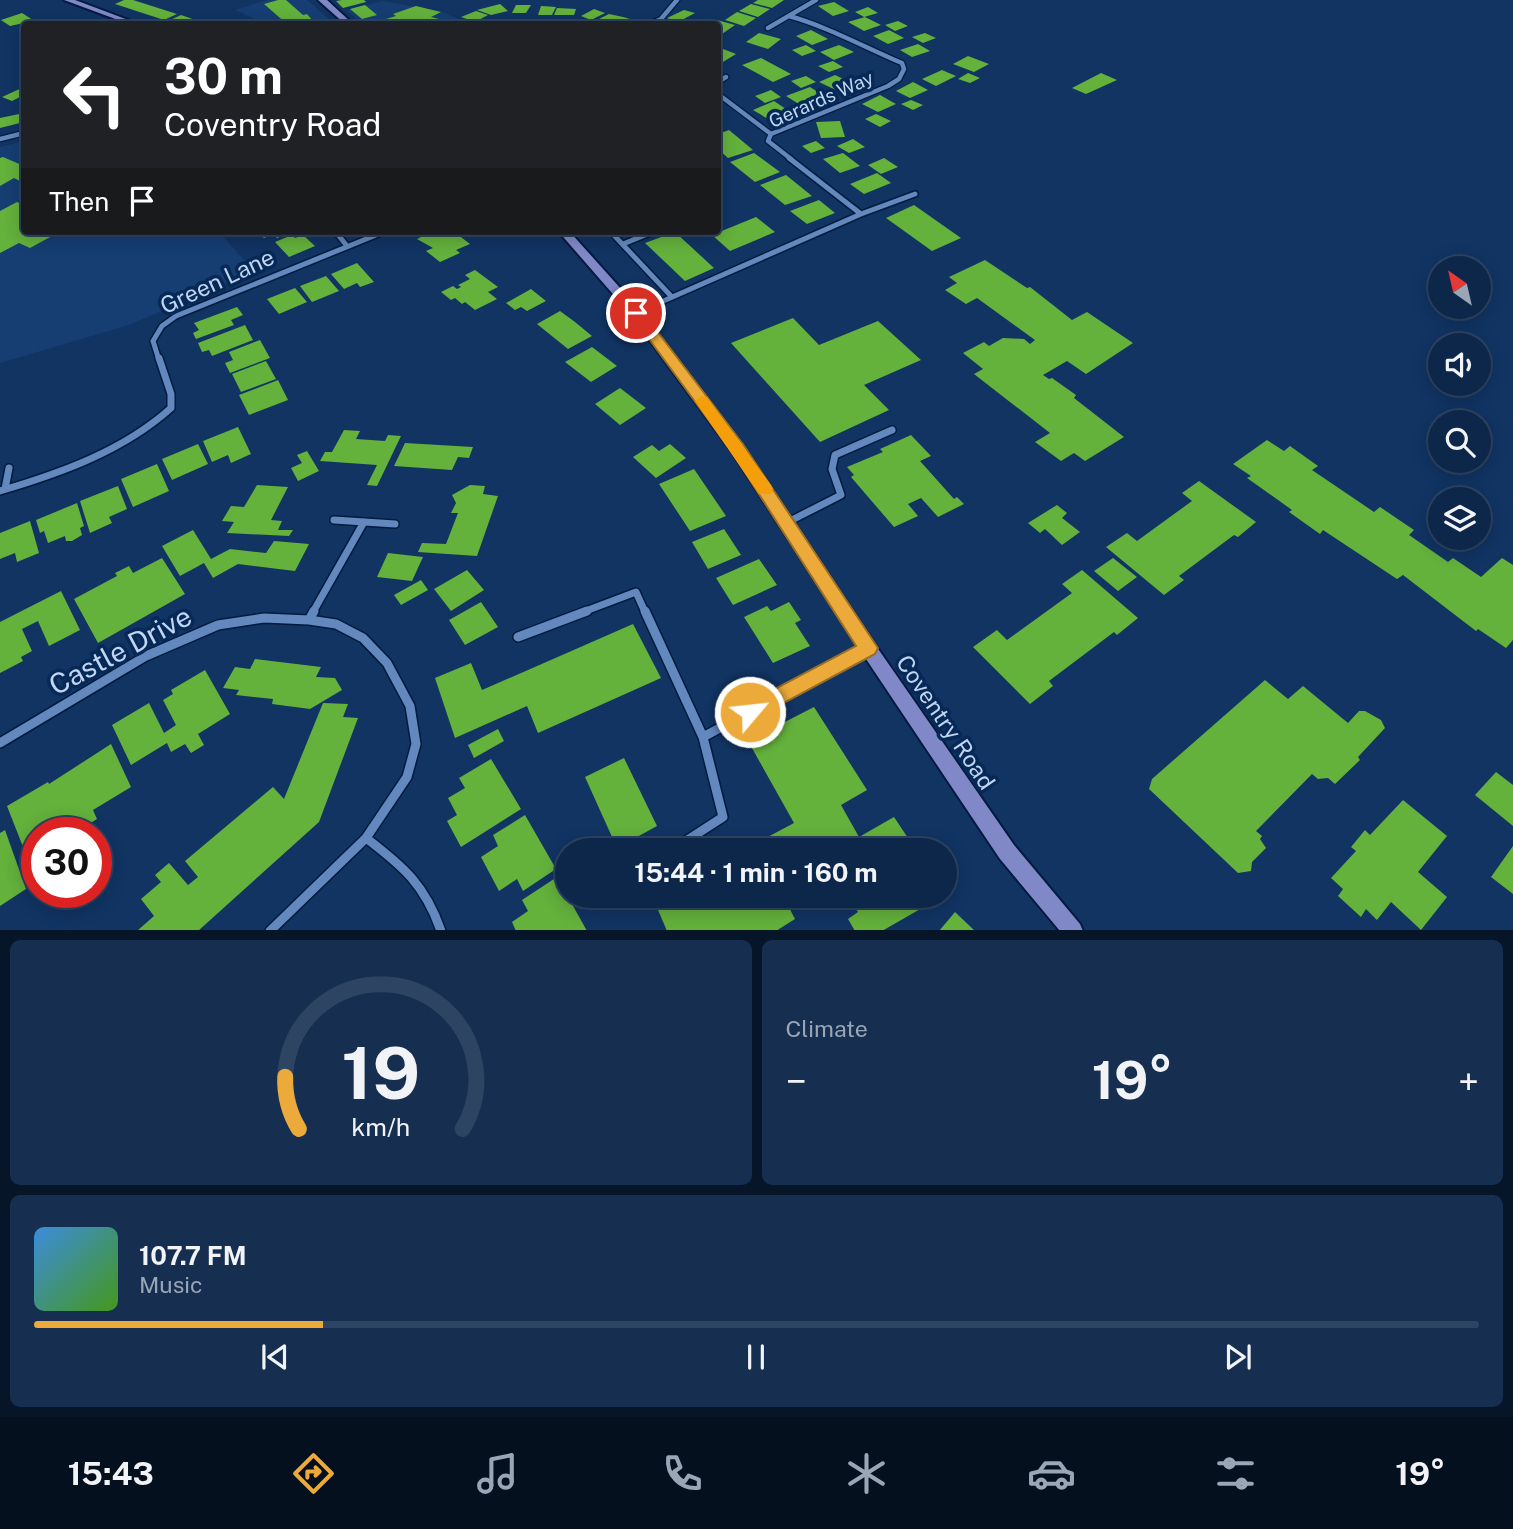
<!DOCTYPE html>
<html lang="en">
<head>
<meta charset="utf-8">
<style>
  body { margin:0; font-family:"Public Sans",sans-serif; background:#162f51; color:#f1f3f6; height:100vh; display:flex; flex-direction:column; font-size:26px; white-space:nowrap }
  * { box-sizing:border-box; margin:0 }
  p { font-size:23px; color:#9aa5b5 }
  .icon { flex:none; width:38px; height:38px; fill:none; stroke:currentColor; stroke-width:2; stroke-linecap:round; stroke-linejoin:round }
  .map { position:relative; height:930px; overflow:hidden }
  .panel { display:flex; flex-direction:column; gap:10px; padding:10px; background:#071529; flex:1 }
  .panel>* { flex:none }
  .top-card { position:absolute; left:21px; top:21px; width:700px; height:214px; border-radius:7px; box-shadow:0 4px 18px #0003,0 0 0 2px #2d4462; background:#202124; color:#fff; overflow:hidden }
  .needle { width:46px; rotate:326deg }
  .fabs { position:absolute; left:1428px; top:256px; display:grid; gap:14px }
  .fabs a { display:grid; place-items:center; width:63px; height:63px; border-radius:50%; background:#0d274a; box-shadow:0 4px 18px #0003,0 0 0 2px #2d4462; font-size:35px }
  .speed { position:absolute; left:21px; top:817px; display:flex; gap:14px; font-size:35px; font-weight:700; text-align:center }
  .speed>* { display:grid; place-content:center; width:91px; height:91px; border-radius:50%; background:#0d274a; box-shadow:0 4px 18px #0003,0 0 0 2px #2d4462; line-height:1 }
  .speed .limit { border:10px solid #d22; background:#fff; color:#111 }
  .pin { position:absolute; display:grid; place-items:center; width:60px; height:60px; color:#fff; margin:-30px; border:4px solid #fff; border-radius:50%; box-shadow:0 2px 7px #0007 }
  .me { position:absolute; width:77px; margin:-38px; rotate:62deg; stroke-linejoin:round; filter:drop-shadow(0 0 5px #0008) }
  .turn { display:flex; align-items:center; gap:24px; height:147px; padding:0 28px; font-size:32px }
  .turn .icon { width:91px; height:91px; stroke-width:2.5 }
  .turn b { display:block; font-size:49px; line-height:60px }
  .then { display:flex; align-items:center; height:66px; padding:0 28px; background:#0003; gap:14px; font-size:26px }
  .big { font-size:52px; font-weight:700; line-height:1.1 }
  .panel .tile { flex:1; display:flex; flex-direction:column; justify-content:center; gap:10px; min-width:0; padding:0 24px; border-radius:10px; background:#162f51 }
  .panel .dial { align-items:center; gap:0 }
  .dial svg { height:182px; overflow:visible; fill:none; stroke:#2d4462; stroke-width:7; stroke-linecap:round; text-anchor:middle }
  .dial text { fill:#f1f3f6; stroke:none }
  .song { display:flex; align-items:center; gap:21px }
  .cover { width:84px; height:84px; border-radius:10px; background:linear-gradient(135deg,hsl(210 70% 55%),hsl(100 70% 35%)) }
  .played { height:7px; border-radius:4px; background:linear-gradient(90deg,#ebaa39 20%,#2d4462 20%) }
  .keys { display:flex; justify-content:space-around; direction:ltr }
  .heat { display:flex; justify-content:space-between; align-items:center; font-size:38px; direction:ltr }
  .panel .tiles { flex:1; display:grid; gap:10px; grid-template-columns:1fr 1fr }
  .tile:last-child { grid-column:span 2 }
  .trip { position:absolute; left:555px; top:838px; width:402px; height:70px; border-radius:35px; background:#0d274a; box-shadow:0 4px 18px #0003,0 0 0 2px #2d4462; font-weight:700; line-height:70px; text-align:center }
  .tabs { display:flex; height:112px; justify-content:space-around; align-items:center; background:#05101e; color:#9aa5b5 }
  .tabs .icon { width:49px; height:49px }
  .tabs .active { color:#ebaa39 }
  .tabs b { font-size:32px; color:#f1f3f6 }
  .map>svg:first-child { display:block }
  .built { fill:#163e73 }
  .building { fill:#64b13c }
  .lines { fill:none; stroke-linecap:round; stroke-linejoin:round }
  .street-far3-casing { stroke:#031b3e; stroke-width:7 }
  .street-far2-casing { stroke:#031b3e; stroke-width:8 }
  .street-far1-casing { stroke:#031b3e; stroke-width:10 }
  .street-casing { stroke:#031b3e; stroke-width:12 }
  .secondary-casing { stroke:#031b3e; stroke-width:4 }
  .street-far3 { stroke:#6288bd; stroke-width:4.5 }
  .street-far2 { stroke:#6288bd; stroke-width:5 }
  .street-far1 { stroke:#6288bd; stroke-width:7 }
  .street { stroke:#6288bd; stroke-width:9 }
  .secondary { fill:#8188c8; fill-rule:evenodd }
  .route { fill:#ebaa39; stroke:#996e25; stroke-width:2 }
  .slow { fill:#f59e0b }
  .labels { text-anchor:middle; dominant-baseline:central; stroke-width:7; stroke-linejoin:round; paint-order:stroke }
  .far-street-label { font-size:19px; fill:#c0d5f1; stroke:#062957 }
  .street-label { font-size:23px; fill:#c0d5f1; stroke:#062957 }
  .near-street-label { font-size:28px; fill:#c0d5f1; stroke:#062957 }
</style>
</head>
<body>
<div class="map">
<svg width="1513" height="931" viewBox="0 0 1513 931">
  <rect width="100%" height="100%" fill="#113463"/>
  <!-- built -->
  <path class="built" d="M267,0H307L335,24H250L257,20L235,10Z
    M383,1L443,12L470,24H363L346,10Z
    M24,141V231H218L254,271L129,325L0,363V147Z"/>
  <!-- building -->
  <path class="building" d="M124,0H133L177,14L164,20L115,4Z
    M278,0H286L303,15L307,14L313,21L287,24L264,4Z
    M342,0H364L366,2L343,8L336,1Z
    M758,0H784L772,8L753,3Z
    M834,2L849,11L833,16L818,6Z
    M500,4L508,11L491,15L477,10Z
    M751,4L770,9L758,17L739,11Z
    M365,5L377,15L362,19L350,9Z
    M516,5H531L526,13H512Z
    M416,6L441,12L431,17L439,19L427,24H369L396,16L393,14Z
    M541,6L556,7L552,15H538Z
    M868,7L878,13L864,17L855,12Z
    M557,8L576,9L574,15H554Z
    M594,9L605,13L591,20L581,16Z
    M684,10L695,13L678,22L667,18Z
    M476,11L488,15L475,22L461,17Z
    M737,12L756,18L744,26L725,20Z
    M22,13L36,22L44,24H28L33,21L10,26L1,20Z
    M609,14L623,17L637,21L631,24H605L595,21Z
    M181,15L207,24H179L168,21Z
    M865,17L881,25L864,31L848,22Z
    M717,20L735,25L722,34L718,32V24H709Z
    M898,21L908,26L895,31L885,25Z
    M811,30L828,39L812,45L796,36Z
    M889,30L904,38L888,44L873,36Z
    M759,33L781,39L768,49L746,42Z
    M925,33L936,38L923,43L912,37Z
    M918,44L930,51L912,57L900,50Z
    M806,45L816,51L802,56L792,50Z
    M839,45L854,52L834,60L820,52Z
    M718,47L736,54L718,65Z
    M968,56L989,64L974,72L953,64Z
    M761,58L791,74L773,82L742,65Z
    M833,61L843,67L829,72L818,66Z
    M942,70L956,76L936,86L922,79Z
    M968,73L980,78L970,83L958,79Z
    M1101,73L1117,80L1086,94L1072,88Z
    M835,75L856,85L840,92L819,82Z
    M806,76L816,82L801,88L791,81Z
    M913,82L928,90L910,98L896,91Z
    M24,87V95L12,101L2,97Z
    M810,87L826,97L802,106L786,96Z
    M771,90L781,97L765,103L755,96Z
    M880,95L896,104L878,112L862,104Z
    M911,100L923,105L913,110L901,104Z
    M774,101L789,111L768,119L753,110Z
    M24,113V122L0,128V118Z
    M876,114L891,121L880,127L865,119Z
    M840,121L845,137L821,138L816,122Z
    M729,130L753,150L728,158L718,149V134Z
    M853,139L865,147L849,153L837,146Z
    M816,141L825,148L811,153L802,146Z
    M754,153L780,172L755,182L730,162Z
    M843,153L860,166L840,173L823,159Z
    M3,157L24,166V183L14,178L0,186V158Z
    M884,158L898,167L881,174L868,165Z
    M877,173L891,183L864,194L850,184Z
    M786,175L812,196L785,205L760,185Z
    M819,200L835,213L807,224L790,211Z
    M17,202L24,205V231H61L30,248L19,243L0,253V211Z
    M914,205L961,238L932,251L886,218Z
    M756,217L775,232L730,251L712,235Z
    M257,231H295L277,238L273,234L264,238Z
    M433,231H453L470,244L456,250L460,253L440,262L426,251L433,248L417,239Z
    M675,232L714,268L685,281L645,243Z
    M292,235L295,238L303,235L315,246L289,257L275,242Z
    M985,260L1027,288L1030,287L1072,320L1087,312L1133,343L1086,374L1067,361L1043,375L1049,379L1052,378L1076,395L1074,398L1124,437L1085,461L1074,453L1061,461L1035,442L1050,433L974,374L983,369L963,353L984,342L989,346L1003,338L1024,339L1030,344L1035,340L977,298L966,304L945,290L957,283L949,277Z
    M357,263L374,282L360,287L357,283L344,289L331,274Z
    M475,270L498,287L488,292L497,299L475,310L465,302L462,304L455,298L451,300L441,292L453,286L457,289L461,287L458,285L470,279L465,275Z
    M326,276L339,291L312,302L300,286Z
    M295,288L307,302L279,314L267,299Z
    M531,289L546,301L527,311L521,307L515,310L506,303Z
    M237,307L243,315L231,320L234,325L196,339L193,333L199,330L194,323Z
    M560,311L575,322L592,336L568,349L537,324Z
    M793,318L819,345L878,321L921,360L864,385L889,410L820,442L731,343Z
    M245,325L253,340L212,356L209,350L202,352L198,343Z
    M260,340L270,358L230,373L225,363L233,360L229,352Z
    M592,347L617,366L591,382L565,362Z
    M266,361L276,379L241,392L232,374Z
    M278,380L288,400L249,415L239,395Z
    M620,388L646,408L620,425L595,404Z
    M238,427L251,454L231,463L228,455L212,462L203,441Z
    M344,430L360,431L356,439L385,441L388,435L401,436L377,486L367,485L377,465L320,461L325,452H332Z
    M911,435L931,456L920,461L954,499L957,497L964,504L938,517L921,498L908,504L918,516L894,527L851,477L854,475L847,467L883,452L880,449Z
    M1267,440L1284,451L1290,446L1318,466L1312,470L1374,512L1380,507L1414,530L1409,535L1448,562L1453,558L1481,577L1502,558L1513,565V640L1506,648L1478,629L1476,631L1403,575L1397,579L1323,530L1320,534L1289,512L1292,510L1247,478L1251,476L1233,464Z
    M405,443L473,447L469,458L458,457L452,470L394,466Z
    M198,444L208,464L172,480L162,459Z
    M670,444L686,458L656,478L633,457L652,445L659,451Z
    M307,451L319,471L298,481L291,468L302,463L297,455Z
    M157,464L169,491L133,507L121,479Z
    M694,469L726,516L690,531L659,484Z
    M1199,481L1256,522L1238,537L1234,535L1179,576L1184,580L1164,595L1106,547L1127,533L1137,541L1192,501L1182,493Z
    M257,485L288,487L271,520L282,521L278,530H293L289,536L227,533L234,522L222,521L231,506L244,507Z
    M470,485L485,486L483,494L498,496L477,556L418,552L422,543L446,544L458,513H451L456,503L452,495Z
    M118,486L127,509L109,517L112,523L90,533L80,501Z
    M77,503L84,526L80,528L82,535L72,541H66L65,536L48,543L44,531L40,533L36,520Z
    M1057,505L1067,513L1062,518L1080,532L1062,545L1045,529L1040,533L1028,523Z
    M30,521L39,553L17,562L15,553L0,559V533Z
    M724,529L741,555L708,569L692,542Z
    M193,530L211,559L230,549L266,553L274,541L309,544L295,571L238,564L213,578L204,563L180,576L162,546Z
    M388,553L423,557L412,581L377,577Z
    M162,558L185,594L98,643L74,599L117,576L115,573L129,566L133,573Z
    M1113,558L1137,577L1118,591L1094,571Z
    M759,559L777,585L733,605L716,578Z
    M467,570L484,590L451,611L434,589Z
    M1082,570L1138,618L1117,635L1114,632L1049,681L1053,686L1030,704L973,647L997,630L1007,640L1072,593L1062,584Z
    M421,580L428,590L401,605L394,595Z
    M61,591L80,630L49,646L38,621L22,629L32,651L21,657L23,661L0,673V622Z
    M481,602L498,627L465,645L449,620Z
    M789,602L801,620L795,623L810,646L773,663L744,617L767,606L771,611Z
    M633,624L661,678L538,733L527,706L455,738L435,678L471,663L482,690Z
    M255,659L321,667L316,677L335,678L342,690L310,709L272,704L273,699L236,695L239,690L223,688L235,667L250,669Z
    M205,670L230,714L198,734L204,745L191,753L185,744L171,752L167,743L131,765L112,725L149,703L164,733L176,725L163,700L173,694L171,690Z
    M1265,680L1288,699L1303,686L1348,723L1359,711H1365L1381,720L1385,728L1358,757L1360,760L1335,784L1328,778L1318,779L1312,774L1256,831L1262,836L1260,839L1266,848L1252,862L1251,871L1238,873L1149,789L1152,779Z
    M323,703L348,704L343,717L358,718L319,822L198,931H137L154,916L141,899L161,882L155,875L169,863L188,885L198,877L185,861L273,787L284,799Z
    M814,707L867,790L841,805L859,837L894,817L916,850H743L794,823L748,741Z
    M498,729L504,741L474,758L468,745Z
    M111,744L131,787L93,810L97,819L75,833H68L66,827L56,833H37V845L25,852L7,806L48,782L49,784Z
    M624,758L657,826L617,848L585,777Z
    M491,759L521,809L461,847L447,821L457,815L448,798L465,788L459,778Z
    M1496,772L1513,785V826L1475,795Z
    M1403,800L1447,836L1418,872L1447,897L1421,930L1391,902L1377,920L1366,909L1361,917L1338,896L1343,889L1331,878L1356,851L1351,847L1365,830L1370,835Z
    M525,815L556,869L523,891L517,879L499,891L481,857L498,846L493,835Z
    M5,830L26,889L0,906V833Z
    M1513,846V894L1491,877Z
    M557,877L587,931H516L512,922L528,911L522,900Z
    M657,896H783L795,919L776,931H667L653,898Z
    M849,896H933L936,900L882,931H855L848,919L858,912Z
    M955,912L975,931H939Z"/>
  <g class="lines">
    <!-- street-far3 casing -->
    <g class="street-far3-casing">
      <path id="street-far3" d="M789,16C826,26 866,48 902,63L904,69L899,79L888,86L771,134L768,141L791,159
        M552,24H556
        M650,24L661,19L677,0
        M768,28L816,0
        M718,82L726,77
        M718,94L771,134
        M0,139L24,133"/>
    </g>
    <!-- street-far2 casing -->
    <g class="street-far2-casing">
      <path id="street-far2" d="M861,214L915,194
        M335,231L347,246
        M610,231L671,296
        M623,244L655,231
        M636,313L861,214L789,158
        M159,360L153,341L162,326L176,316L386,231"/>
    </g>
    <!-- street-far1 casing -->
    <g class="street-far1-casing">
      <path id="street-far1" d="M5,489L9,468
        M0,491C61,473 123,451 171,408V394L159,358
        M334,520L395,524
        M786,523L841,495L832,469L835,455L892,430
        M313,612L364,522
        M583,612L636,592L645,612"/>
    </g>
    <!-- street casing -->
    <g class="street-casing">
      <path id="street" d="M645,611L703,737
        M309,620L314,611
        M518,637L587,611
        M0,743L146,656L218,625L264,618L309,620L336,624L363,638L387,663L410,706L416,744L407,777L366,838L270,931
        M366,838C404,867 425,885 441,931
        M672,850L723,817L703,737L868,649"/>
    </g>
    <!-- secondary casing -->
    <g class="secondary-casing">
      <path id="secondary" d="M64,0H75L139,24H129Z
        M318,0H327L353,24H345Z
        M558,231H569L640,310L742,444L874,643L1014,845L1080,924L1083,931H1060L1000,859L862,653L732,452L632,316Z"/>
    </g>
    <!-- street-far3 -->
    <use href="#street-far3" class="street-far3"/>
    <!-- street-far2 -->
    <use href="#street-far2" class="street-far2"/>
    <!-- street-far1 -->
    <use href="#street-far1" class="street-far1"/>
    <!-- street -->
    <use href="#street" class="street"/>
    <!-- secondary -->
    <use href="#secondary" class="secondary"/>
  </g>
  <!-- route -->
  <path class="route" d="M636,309L641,310L743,444L878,648L875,654L750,721L743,718L740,712L743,706L856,646L732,452L632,316V310Z"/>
  <!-- slow -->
  <path class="slow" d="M702,396L707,397L771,485L773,489L771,494H759L695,401Z"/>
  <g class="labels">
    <!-- far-street labels -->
    <g class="far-street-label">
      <text transform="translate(821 99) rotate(-24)">Gerards Way</text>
    </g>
    <!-- street labels -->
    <g class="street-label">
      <text transform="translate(217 281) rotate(-25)">Green Lane</text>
      <text transform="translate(946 722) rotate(56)">Coventry Road</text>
    </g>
    <!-- near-street labels -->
    <g class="near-street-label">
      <text transform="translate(120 650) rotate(-28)">Castle Drive</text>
    </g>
  </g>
</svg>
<div class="fabs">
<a><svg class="needle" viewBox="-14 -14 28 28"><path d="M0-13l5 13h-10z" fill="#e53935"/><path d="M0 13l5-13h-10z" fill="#9aa5b5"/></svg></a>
<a><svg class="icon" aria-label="sound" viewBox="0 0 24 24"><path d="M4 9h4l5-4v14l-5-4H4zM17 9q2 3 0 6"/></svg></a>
<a><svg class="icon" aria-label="search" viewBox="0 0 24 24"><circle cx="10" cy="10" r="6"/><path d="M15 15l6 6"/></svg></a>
<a><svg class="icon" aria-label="layers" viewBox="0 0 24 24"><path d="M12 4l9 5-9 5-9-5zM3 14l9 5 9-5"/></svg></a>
</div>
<div class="speed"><div class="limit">30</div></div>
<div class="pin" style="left:636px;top:313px;background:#d93025"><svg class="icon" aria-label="arrive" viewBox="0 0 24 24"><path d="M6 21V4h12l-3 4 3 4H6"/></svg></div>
<svg class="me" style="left:750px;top:712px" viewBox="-20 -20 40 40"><circle r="17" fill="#ebaa39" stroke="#fff" stroke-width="3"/><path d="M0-11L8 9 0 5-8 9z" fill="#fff"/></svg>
<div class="trip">15:44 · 1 min · 160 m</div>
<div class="top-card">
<div class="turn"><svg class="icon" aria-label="left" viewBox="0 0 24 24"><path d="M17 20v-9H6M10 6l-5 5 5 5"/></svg><div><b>30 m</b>Coventry Road</div></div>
<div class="then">Then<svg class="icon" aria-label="arrive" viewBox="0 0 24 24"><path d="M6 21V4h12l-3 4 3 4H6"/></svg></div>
</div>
</div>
<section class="panel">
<div class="tiles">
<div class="tile dial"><svg viewBox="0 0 100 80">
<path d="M14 69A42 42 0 1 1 86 69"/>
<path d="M14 69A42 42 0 0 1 8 46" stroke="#ebaa39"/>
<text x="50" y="56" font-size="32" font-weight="700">19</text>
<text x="50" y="72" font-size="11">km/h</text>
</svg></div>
<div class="tile"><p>Climate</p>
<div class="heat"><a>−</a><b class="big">19°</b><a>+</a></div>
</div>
<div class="tile">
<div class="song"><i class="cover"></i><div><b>107.7 FM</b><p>Music</p></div></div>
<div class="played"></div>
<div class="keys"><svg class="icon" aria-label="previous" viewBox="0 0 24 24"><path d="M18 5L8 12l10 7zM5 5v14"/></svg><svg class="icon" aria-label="pause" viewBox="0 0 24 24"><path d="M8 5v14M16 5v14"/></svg><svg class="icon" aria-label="next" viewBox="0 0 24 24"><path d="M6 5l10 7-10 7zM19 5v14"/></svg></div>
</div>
</div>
</section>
<nav class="tabs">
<b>15:43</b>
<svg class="icon active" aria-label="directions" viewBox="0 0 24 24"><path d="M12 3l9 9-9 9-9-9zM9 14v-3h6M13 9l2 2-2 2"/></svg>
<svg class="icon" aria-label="music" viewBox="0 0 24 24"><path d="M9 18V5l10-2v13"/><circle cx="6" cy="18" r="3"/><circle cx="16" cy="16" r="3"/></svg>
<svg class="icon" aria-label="phone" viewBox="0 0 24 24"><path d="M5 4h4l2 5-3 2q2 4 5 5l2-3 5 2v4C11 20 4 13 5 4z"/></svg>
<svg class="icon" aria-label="climate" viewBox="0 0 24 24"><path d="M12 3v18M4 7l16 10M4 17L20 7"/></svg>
<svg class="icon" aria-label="car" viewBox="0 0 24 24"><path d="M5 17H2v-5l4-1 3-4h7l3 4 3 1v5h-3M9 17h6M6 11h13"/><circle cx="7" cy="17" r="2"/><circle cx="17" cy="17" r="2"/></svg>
<svg class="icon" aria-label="filters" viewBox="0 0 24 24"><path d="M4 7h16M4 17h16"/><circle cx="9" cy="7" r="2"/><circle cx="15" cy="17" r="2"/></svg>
<b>19°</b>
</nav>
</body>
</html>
